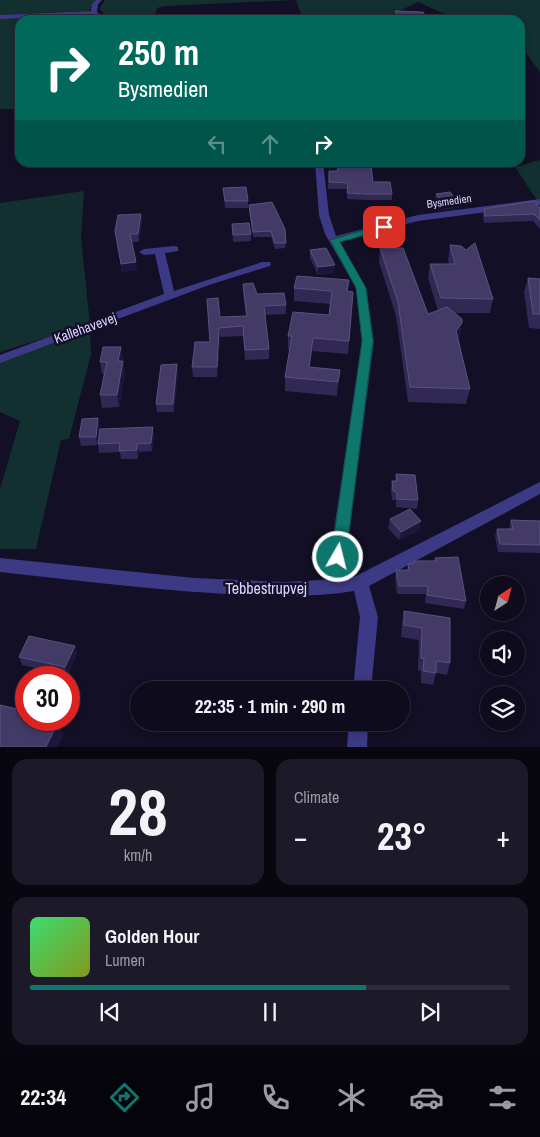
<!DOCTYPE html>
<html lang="en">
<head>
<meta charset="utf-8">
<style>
  body { margin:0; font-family:"Archivo Narrow",sans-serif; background:#1c1929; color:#f1f3f6; height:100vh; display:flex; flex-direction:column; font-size:19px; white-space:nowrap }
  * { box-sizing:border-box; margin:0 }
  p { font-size:16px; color:#9b9ba3 }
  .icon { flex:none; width:28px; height:28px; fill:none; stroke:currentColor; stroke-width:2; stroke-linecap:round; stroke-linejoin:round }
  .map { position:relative; height:747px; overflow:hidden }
  .side { display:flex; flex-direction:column; gap:12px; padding:12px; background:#08060f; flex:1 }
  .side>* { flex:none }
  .top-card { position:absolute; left:15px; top:15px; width:510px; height:152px; border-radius:15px; box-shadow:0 2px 8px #0003,0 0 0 1px #2e2b3b; background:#00695c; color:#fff; overflow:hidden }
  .needle { width:32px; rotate:36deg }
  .controls { position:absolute; left:480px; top:576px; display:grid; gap:10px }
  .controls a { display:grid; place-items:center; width:45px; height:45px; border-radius:50%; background:#0e0b1c; box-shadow:0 2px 8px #0003,0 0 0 1px #2e2b3b; font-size:25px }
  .speed { position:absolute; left:15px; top:666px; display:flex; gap:10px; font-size:25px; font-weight:700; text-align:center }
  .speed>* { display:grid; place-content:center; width:65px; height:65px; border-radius:50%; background:#0e0b1c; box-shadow:0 2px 8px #0003,0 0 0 1px #2e2b3b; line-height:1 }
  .speed .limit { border:8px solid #d22; background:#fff; color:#111 }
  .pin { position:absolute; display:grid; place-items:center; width:42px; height:42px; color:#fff; margin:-21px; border-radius:10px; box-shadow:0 2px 8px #0006 }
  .me { position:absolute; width:55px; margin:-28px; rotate:8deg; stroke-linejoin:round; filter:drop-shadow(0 0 4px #0008) }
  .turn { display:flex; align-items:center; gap:18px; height:105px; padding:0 20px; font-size:22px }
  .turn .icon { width:65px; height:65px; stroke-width:2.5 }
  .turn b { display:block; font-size:35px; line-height:42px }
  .lanes { display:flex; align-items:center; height:48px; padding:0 20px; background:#0003; justify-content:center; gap:25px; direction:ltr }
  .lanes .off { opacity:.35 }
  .big { font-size:38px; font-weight:800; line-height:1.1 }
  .side .card { flex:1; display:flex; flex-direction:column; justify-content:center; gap:8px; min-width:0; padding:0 18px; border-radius:15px; background:#1c1929 }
  .side .dial { align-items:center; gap:0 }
  .dial b { font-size:65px; line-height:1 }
  .song { display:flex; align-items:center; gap:15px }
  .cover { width:60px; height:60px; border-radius:8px; background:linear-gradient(135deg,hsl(140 70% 55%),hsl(70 70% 35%)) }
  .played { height:5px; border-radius:2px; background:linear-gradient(90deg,#0f766e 70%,#2e2b3b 70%) }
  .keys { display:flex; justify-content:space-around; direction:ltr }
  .heat { display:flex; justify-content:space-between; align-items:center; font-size:28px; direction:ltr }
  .side .tiles { flex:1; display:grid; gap:12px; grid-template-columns:1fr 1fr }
  .card:last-child { grid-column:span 2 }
  .trip { position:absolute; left:130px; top:681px; width:280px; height:50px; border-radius:25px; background:#0e0b1c; box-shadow:0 2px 8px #0003,0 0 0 1px #2e2b3b; font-weight:800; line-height:50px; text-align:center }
  .menu { display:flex; height:80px; justify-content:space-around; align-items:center; background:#06040b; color:#9b9ba3 }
  .menu .icon { width:35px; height:35px }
  .menu .selected { color:#0f766e }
  .menu b { font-size:22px; color:#f1f3f6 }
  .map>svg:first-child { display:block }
  .green { fill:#12302f }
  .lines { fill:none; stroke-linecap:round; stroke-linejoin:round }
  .minor { fill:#3d3a85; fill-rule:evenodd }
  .wall { fill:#312854 }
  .shaded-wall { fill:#1d163a }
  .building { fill:#433a66; stroke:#5a527e }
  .route { fill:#0f766e; stroke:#0a4d48 }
  .labels { text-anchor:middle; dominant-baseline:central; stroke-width:5; stroke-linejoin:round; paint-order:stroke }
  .far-street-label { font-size:11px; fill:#d9d4ff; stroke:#130f26 }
  .street-label { font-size:14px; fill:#d9d4ff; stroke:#130f26 }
  .near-street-label { font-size:16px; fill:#d9d4ff; stroke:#130f26 }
</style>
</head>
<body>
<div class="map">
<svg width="540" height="747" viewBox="0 0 540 747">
  <rect width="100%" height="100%" fill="#130f26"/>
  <!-- green -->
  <path class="green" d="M0,0H96L89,11L0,15Z
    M105,0H296L165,6L157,8L154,20C139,20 106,26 100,8Z
    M296,0H540V72L520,45V20H453L447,15L418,2L389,16L388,20H303Z
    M91,15L100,20H20V109H0V18Z
    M540,160V200H537L515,167Z
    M84,191L81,238L90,324L0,352V203Z
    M90,330L91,354L69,439L61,440L36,549H0V489L20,421L0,412V362Z"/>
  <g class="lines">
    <!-- minor -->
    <path class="minor" d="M96,0H102L98,4L97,12L108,20H101L93,15L0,19V15L91,11L92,4Z
      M315,162H323L329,215L336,236L418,215L540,199V205L418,221L339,242L366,288L374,341L346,557L354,577L540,482V494L369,586L378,617L371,690H353L360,617L354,591C320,597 285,596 251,595C167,592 84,581 0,572V558L194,578L284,582L339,579L330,557L362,341L356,288L325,234L319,215Z
      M174,246L178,247V251L165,253L174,291L262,262H270L271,264L270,266L209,285L0,363V355L164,294L155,254L144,255L139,252L144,249Z
      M349,722H368L367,747H347Z"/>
  </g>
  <!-- wall -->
  <path class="wall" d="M395,11L428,20H396L395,16Z
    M336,162H357L358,166L373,182L392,194V200H366L347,199V189H328L329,171H337Z
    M223,188L248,201V208H225Z
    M436,194L455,208L442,210L435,201Z
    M249,205L286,243L285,248L275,249L271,237H253L249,211Z
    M540,208V229L533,221L484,223L483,216L484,209Z
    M141,214L142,221L139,242H131L137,270L122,272L115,231Z
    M232,224L251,234V241L233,242Z
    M450,245L493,299L490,313H454L460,337L458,339L470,389L466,404L408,402L396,316L379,262L380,248L428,314L438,311L428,278L430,264H449L448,260Z
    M310,250L334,273L318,275L310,258Z
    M528,278L540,279V329L529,328L524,292Z
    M243,284L257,294L286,305V314L265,315L269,349V359L245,360L243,336L220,337L217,377H193L192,367L210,342L220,317L246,316L243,293Z
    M294,288L353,292L348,354L312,351L310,367L340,370L337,396L285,391V377L290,349H288V336L329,315L330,304L294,301Z
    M121,347L123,359L122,361L125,373L119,407L102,408L100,395L104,374H102L100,362Z
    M177,364L178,372L174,412H157L156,404Z
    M98,418L100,427L97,445L81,446L79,437Z
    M154,435L152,451L139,452L138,459H121L120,452L99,453L98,444Z
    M396,474L418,500L417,509L396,507V500H392L391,489L392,481H395Z
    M390,519L420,530L399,540L388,528Z
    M511,520L540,521V553L498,552L495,536L497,529H509Z
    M435,558L466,601L464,609L425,603L426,594H397L395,579L396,570H407L408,564L413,563L414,561H434Z
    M404,611L450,618V663L447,675L436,673L433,685L421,683V671L418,670L419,640L401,637L402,623Z
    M75,646L77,654L68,675L22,665L19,657Z"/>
  <!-- shaded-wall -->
  <path class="shaded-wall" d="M457,201L455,208L442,210L443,203Z
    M141,214L142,221L139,242L138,234Z
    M136,262L137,270L122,272L121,264Z
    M335,265L334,273L318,275V267Z
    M462,323L460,337L454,345L456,331Z
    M219,328L220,337L217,377V367Z
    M313,338L312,351L308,381L309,367Z
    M121,347L123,359L120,373L118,361Z
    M123,361L125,373L119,407L117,395Z
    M177,364L178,372L174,412L173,404Z
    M340,370L339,384L337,396L338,382Z
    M98,418L100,427L97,445L96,437Z
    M153,427L154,435L152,451L151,443Z
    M137,444L139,452L138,459L137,450Z
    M421,521L420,530L399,540L401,532Z
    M75,646L77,654L68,675L65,667Z
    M59,720L64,734L58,747H46Z"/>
  <!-- building -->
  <path class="building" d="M395,11L423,12L428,20H400Z
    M337,162H357L358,166H371L373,182H390L392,194H366L347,193L348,183L329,182V171H338Z
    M246,187L248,201H225L223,188Z
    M450,192L457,201L443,203L436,194Z
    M535,201L540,208V220L534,214L485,216L484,209Z
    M272,202L285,229L286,243H275L271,231L253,232L249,205Z
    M141,214L138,234H130L136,262L121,264L115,231L118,215Z
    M249,223L251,234L233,235L232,224Z
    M475,243L493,299L441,298L430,264H455L450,245L461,246L466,250Z
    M326,248L335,265L318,267L310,250Z
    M380,248H403L428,314L447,307L462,319V323L456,331L470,389L410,387L398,302Z
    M297,276L349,280L347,291L353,292L349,341L313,338L309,367L340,370L338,382L285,377L292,336H288L293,312L329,315L332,291L294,288Z
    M528,278L540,279V314H533Z
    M253,283L257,294L284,293L286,305L264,306L269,349L245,350L243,326L219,328L217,367H192L195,342H210L207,299L218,298L220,317L247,316L243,284Z
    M103,347H121L118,361H123L117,395H100L107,362H100Z
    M177,364L173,404H156L161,365Z
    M98,418L96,437H79L82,419Z
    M153,427L151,443L137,444V450L119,451L120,443L98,444L100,429Z
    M396,474L415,475L418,500L397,499V492L393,491L392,481H397Z
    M410,509L421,521L401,532L390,519Z
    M511,520L540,521V545L500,544L497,529H513Z
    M458,557L466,601L427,595L428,586H399L396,570H409L408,564L414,563V561H436L435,558Z
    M404,611L450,618V663L436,661V673L423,671L424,659L421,658L422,628L404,625Z
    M29,636L75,646L65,667L19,657Z
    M0,705L26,711V720H59L46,747H0Z"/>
  <!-- route -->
  <path class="route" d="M384,224L388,225V229L340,242L366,288L373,341L346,557L344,561L338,563L333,561L331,557L362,341L356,288L330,240Z"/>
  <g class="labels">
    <!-- far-street labels -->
    <g class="far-street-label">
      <text transform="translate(449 201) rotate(-8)">Bysmedien</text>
    </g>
    <!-- street labels -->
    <g class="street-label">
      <text transform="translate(85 328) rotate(-20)">Kallehavevej</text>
    </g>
    <!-- near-street labels -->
    <g class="near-street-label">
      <text x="266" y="588">Tebbestrupvej</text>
    </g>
  </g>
</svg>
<div class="controls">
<a><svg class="needle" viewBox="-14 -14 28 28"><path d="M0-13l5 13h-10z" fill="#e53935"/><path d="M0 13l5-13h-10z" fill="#9b9ba3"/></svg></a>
<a><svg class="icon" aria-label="sound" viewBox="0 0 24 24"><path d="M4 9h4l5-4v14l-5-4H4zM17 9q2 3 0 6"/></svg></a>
<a><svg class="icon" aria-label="layers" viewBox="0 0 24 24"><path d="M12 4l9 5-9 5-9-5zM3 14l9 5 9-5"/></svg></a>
</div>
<div class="speed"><div class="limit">30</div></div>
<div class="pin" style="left:384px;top:227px;background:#d93025"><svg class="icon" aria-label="arrive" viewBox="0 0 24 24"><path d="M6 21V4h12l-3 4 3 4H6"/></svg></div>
<svg class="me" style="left:338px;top:557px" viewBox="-20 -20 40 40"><circle r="17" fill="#0f766e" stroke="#fff" stroke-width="3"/><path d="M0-11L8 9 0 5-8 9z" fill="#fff"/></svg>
<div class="trip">22:35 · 1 min · 290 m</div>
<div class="top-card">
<div class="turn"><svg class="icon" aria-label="right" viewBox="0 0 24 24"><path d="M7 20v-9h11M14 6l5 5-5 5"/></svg><div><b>250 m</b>Bysmedien</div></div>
<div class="lanes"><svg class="icon off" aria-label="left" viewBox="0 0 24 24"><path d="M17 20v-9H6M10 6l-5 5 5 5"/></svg><svg class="icon off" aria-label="ahead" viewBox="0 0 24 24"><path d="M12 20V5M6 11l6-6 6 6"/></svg><svg class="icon" aria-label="right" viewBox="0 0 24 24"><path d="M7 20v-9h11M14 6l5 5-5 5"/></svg></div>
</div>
</div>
<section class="side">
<div class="tiles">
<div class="card dial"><b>28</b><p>km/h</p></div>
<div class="card"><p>Climate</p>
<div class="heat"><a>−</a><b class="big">23°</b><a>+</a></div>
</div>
<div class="card">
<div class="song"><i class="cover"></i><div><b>Golden Hour</b><p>Lumen</p></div></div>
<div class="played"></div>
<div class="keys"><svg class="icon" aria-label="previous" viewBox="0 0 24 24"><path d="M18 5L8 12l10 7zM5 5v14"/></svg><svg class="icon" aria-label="pause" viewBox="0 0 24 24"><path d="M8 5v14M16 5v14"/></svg><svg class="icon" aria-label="next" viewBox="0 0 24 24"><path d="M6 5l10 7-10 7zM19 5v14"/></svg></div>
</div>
</div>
</section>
<nav class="menu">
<b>22:34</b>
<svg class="icon selected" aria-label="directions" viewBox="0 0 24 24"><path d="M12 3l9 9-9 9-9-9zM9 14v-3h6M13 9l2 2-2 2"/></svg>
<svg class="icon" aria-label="music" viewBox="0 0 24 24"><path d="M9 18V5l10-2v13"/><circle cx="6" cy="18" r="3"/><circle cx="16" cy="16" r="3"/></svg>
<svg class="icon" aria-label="phone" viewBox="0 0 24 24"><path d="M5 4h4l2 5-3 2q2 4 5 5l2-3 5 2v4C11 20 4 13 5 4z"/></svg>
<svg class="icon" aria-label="climate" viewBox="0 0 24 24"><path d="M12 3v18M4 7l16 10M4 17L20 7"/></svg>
<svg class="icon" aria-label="car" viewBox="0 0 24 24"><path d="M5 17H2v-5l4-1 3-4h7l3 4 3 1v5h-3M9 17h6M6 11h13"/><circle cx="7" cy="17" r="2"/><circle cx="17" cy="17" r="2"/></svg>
<svg class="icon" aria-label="filters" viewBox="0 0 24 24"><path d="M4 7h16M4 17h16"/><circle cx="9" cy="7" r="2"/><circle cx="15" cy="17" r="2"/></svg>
</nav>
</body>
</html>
